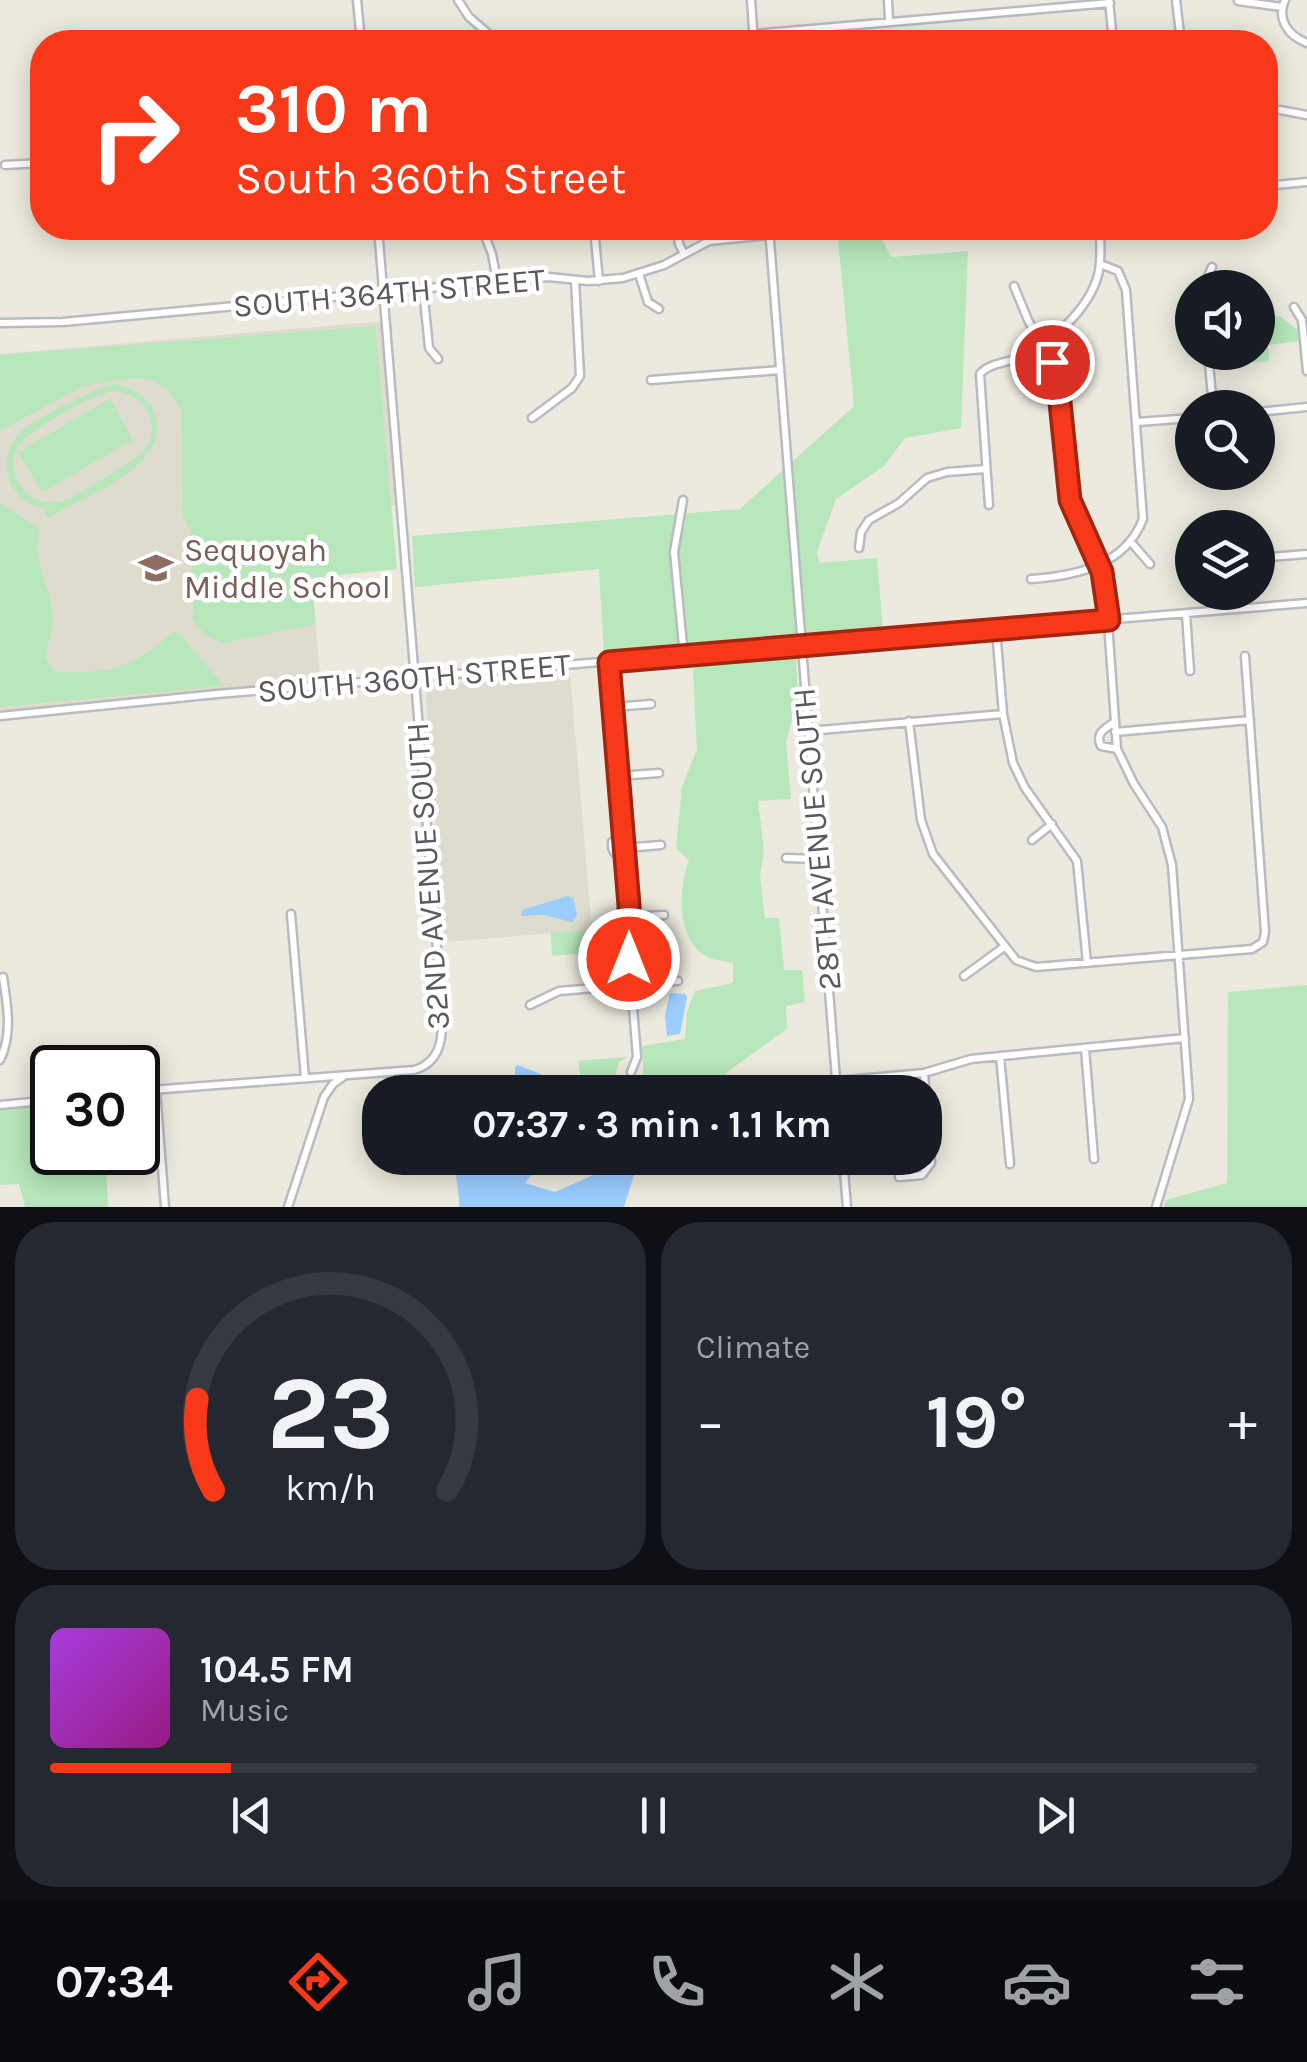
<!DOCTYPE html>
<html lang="en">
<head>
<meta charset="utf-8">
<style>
  body { margin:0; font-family:Karla,sans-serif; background:#242831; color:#f1f3f6; height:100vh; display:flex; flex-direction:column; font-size:38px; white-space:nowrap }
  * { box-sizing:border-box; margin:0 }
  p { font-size:32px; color:#9ea1a6 }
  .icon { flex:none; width:55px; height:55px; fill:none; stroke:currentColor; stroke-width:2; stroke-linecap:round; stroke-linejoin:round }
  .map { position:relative; height:1207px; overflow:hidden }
  .side { display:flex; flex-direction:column; gap:15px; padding:15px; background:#0d0f14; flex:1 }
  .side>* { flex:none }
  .hud { position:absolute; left:30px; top:30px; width:1248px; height:210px; border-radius:40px; box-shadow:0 5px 25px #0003; background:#f73919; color:#fff; overflow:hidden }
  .tools { position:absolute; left:1175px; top:270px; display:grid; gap:20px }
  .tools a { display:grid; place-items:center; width:100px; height:100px; border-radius:50%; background:#171b24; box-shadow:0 5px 25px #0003; font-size:50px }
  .speed { position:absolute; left:30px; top:1045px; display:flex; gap:20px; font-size:50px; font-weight:700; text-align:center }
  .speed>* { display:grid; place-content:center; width:130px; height:130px; border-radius:50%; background:#171b24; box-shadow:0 5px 25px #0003; line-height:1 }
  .speed .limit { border:5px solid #111; border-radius:15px; background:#fff; color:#111 }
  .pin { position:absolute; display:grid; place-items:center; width:85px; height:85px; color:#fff; margin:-42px; border:5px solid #fff; border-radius:50%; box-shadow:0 2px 10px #0007 }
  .me { position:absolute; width:110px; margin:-55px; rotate:0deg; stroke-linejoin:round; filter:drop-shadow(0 0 8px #0008) }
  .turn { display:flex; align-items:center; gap:35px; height:210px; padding:0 40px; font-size:45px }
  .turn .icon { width:130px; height:130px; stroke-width:2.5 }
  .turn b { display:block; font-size:70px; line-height:85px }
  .big { font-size:75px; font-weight:700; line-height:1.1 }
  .side .card { flex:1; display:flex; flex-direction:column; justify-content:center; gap:15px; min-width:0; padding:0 35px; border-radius:40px; background:#242831 }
  .side .dial { align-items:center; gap:0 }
  .dial svg { height:260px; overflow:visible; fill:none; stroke:#363941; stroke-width:7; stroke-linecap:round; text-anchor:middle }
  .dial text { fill:#f1f3f6; stroke:none }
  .song { display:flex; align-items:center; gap:30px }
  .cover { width:120px; height:120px; border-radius:15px; background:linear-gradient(135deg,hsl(280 70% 55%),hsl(310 70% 35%)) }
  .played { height:10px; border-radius:5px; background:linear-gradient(90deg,#f73919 15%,#363941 15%) }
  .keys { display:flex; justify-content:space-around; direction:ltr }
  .heat { display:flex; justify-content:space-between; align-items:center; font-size:55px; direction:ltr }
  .side .tiles { flex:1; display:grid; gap:15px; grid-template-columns:1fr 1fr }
  .card:last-child { grid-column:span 2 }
  .trip { position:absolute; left:362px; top:1075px; width:580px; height:100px; border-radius:40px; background:#171b24; box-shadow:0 5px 25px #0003; font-weight:700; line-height:100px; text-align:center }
  .dock { display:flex; height:160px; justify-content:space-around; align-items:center; background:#090b0e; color:#9ea1a6 }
  .dock .icon { width:70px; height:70px }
  .dock .on { color:#f73919 }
  .dock b { font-size:45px; color:#f1f3f6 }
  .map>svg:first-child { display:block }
  .education { fill:#dedcce }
  .green { fill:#b7e7ba; fill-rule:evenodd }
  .water { fill:#9bcdff }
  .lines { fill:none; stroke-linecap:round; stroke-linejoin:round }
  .minor-casing { stroke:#b9bbc2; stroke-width:11 }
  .minor { stroke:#fff; stroke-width:6 }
  .route-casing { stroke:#a12510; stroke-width:25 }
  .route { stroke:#f73919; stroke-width:18 }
  .labels { text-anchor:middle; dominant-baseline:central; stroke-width:9; stroke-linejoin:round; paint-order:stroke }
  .street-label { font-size:32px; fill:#575b61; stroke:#fff }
  .education-label { font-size:32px; fill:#785e54; stroke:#fff; text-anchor:start }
</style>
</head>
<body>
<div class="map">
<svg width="1307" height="1207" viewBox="0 0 1307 1207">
  <rect width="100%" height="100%" fill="#eceade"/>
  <!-- education -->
  <path class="education" d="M386,321L400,505L306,513L321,686L0,716V354Z
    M570,673L592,930L444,942L425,687Z"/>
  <!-- green -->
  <path class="green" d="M837,228H876L891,257L968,251L961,428L905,438L884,466L836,499L817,552L819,563L877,558L883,632L604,655L599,569L415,587L412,536L740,509L854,406Z
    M1280,316L1298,330L1300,341L1268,345L1269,361L1247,363L1246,353L1258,352V317Z
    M375,326L397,569L311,578L316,624L223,643L206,635L192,619L194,611L189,584L194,553L191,531L183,517L182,411L169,390L154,381L134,378L83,386L0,431V355Z
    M115,384C134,389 150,397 156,417C170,467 82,498 47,518L44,511L47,509C30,505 17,498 10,482C3,468 7,449 16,436C28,422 96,387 115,384ZM116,391C129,393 140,399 147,411C166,447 126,465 102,479C89,487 75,498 61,501C31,509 4,477 17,449C26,430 95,392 116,391Z
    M110,399L133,440L42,492L18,452Z
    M0,503L40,529C32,563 47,578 52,609C55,623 48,643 45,657L55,671C112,675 133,667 176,630L224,686L0,707Z
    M787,654L796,659L798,697L786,742L791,799L758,801L764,850L760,877L765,918H779L784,970H802L805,1002L786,1006L787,1029L726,1073L727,1092H644L642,1046L685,1039L687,1012L695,991L733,983V963C723,961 709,960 701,953C676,932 679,887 689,860L676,848L682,787L697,749L693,670L706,661Z
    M622,923L623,950L552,956L551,933L591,930V925Z
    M1307,985V1207H1164L1166,1200L1227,1183L1228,992Z
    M628,1057L619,1062L615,1077L598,1092L583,1091L578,1061Z
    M52,1099V1152L105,1153L108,1207H25L19,1184L0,1185V1103Z"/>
  <!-- water -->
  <path class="water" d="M568,896L573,898L577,915L572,922L543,915L521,916L522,910Z
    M670,993L685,994L687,997L680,1034L667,1036L665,1015Z
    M518,1065L558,1081L560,1092C543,1093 527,1096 515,1081V1067Z
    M457,1158H537L534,1172L525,1183L555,1192L627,1160L637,1165L624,1207H459C460,1189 453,1175 457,1158Z"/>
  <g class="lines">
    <!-- minor casing -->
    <g class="minor-casing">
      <path id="minor" d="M357,0L361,42
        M458,0L469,17L498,42
        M751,0L754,42
        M888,0L889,21
        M1109,0L1113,42
        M1176,0L1181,42
        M1285,0C1276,20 1289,36 1307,43
        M1238,1L1282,7
        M753,34L1110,3
        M481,42L489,34
        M1280,110L1307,115
        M5,165L42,163
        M1265,186L1307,182
        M482,228L492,254L497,281
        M594,228L599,281
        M677,228L679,244L684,254
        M769,228L837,1092
        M639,274L648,302L659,309
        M1014,286L1028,320L1055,369L1070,501L1105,581L1117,749L1134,784L1162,827L1172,865L1189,1099L1156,1207
        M1203,288L1212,267
        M423,289L429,348L438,359
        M1294,307L1302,320L1307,371
        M0,323L63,322L549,277L588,281L623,278L664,265L709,241L769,235
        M1208,352L1213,408
        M651,380L780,370
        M1258,412L1307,407
        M532,418L572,388L580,376L575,280
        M1137,422L1192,418
        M1220,472L1232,484
        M683,500L674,552L684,656
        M989,505L980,374C990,362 1009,363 1023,356C1053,341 1089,309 1098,275C1102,260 1100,243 1100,228
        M1130,541L1150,564
        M859,548L861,532L869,520L899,503L927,478L947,472L986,469
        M1258,558L1307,554
        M1031,579C1075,576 1125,566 1143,519L1126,290L1118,271L1100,264
        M1186,614L1190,671
        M996,630L1003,714L1013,763L1025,788L1077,861L1087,963
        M609,662L629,905L627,933L637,1057L631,1072
        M612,707L651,704
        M0,716L217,694L1307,603
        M909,721L921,820L933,854L1016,960L1036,967L1252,949L1263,942L1265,932L1245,656
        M1113,723C1104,729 1095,734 1101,746L1117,749
        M809,731L1003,714
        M1115,732L1250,720
        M618,776L659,773
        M622,834L612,842C611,853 617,855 625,861
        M1032,840L1052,824
        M624,848L661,845
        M786,858L819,859
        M291,914L305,1078
        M629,917L664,915
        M964,976L1004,947
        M530,1005L559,991L678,981
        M1085,1048L1094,1159
        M1000,1056L1010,1164
        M0,1060C13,1033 7,1005 3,977
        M836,1081L924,1073L971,1059L1185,1038
        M156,1090L165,1207
        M138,1091L414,1070C442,1062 443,1036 442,1010L378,228
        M0,1105L52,1100
        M843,1158L847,1207
        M899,1177L922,1175L931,1163L924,1073
        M288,1207L324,1097L333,1084L343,1077"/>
    </g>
    <!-- minor -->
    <use href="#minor" class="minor"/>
  </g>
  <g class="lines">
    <!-- route casing -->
    <g class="route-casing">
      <path id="route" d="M629,959V905L609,662L1109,620L1102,572L1070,500L1058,383L1052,362"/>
    </g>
    <!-- route -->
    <use href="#route" class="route"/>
  </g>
  <!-- icons -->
  <defs>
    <g id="school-bare" transform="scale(2.7)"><path d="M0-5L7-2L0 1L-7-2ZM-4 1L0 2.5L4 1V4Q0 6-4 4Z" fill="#8d6e63" stroke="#fff" stroke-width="2.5" paint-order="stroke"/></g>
  </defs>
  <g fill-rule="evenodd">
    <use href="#school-bare" x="156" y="568"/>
  </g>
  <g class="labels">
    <!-- street labels -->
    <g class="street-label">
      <text transform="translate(389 293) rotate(-5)">SOUTH 364TH STREET</text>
      <text transform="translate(414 678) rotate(-5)">SOUTH 360TH STREET</text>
      <text transform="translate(817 839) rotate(-95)">28TH AVENUE SOUTH</text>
      <text transform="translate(428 876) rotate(-94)">32ND AVENUE SOUTH</text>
    </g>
    <!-- education labels -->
    <g class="education-label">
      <text x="184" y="550">Sequoyah<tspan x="184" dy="37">Middle School</tspan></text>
    </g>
  </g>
</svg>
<div class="tools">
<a><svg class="icon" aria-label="sound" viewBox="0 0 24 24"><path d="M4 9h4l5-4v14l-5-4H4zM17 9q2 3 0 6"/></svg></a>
<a><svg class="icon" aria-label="search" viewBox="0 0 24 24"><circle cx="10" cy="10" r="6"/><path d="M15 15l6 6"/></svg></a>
<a><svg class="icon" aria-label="layers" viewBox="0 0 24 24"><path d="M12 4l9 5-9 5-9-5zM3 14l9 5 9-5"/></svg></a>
</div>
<div class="speed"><div class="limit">30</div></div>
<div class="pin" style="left:1052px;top:362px;background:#d93025"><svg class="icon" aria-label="arrive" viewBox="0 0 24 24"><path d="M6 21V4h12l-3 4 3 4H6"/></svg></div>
<svg class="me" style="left:629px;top:959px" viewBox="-20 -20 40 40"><circle r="17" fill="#f73919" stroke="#fff" stroke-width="3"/><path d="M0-11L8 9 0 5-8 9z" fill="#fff"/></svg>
<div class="trip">07:37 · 3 min · 1.1 km</div>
<div class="hud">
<div class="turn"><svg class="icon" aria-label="right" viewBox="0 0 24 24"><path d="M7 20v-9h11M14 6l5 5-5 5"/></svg><div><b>310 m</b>South 360th Street</div></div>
</div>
</div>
<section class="side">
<div class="tiles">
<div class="card dial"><svg viewBox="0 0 100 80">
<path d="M14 69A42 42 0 1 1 86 69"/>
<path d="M14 69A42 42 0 0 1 9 41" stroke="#f73919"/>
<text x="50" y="56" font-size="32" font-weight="700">23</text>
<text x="50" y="72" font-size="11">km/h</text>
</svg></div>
<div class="card"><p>Climate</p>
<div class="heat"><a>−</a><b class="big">19°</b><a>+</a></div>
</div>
<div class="card">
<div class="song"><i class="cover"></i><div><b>104.5 FM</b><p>Music</p></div></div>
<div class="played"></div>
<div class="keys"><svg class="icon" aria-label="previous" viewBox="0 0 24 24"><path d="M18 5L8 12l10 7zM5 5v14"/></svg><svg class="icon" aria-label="pause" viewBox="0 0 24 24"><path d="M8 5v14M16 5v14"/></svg><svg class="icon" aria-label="next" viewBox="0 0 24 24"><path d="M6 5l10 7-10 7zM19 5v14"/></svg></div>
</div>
</div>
</section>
<nav class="dock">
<b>07:34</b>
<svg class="icon on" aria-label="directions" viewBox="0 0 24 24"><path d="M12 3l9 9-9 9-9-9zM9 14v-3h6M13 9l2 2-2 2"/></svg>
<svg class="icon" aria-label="music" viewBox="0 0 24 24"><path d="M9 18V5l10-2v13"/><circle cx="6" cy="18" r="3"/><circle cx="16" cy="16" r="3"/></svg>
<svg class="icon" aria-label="phone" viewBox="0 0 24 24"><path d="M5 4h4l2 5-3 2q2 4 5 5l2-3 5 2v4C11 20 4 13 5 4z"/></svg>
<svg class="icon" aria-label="climate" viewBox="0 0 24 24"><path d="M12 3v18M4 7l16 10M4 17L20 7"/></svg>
<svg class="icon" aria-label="car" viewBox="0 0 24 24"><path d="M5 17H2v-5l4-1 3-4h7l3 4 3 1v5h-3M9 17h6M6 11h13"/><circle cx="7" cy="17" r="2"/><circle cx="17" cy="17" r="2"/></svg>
<svg class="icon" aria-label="filters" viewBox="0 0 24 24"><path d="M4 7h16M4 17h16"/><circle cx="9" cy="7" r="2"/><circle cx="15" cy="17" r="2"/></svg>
</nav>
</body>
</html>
